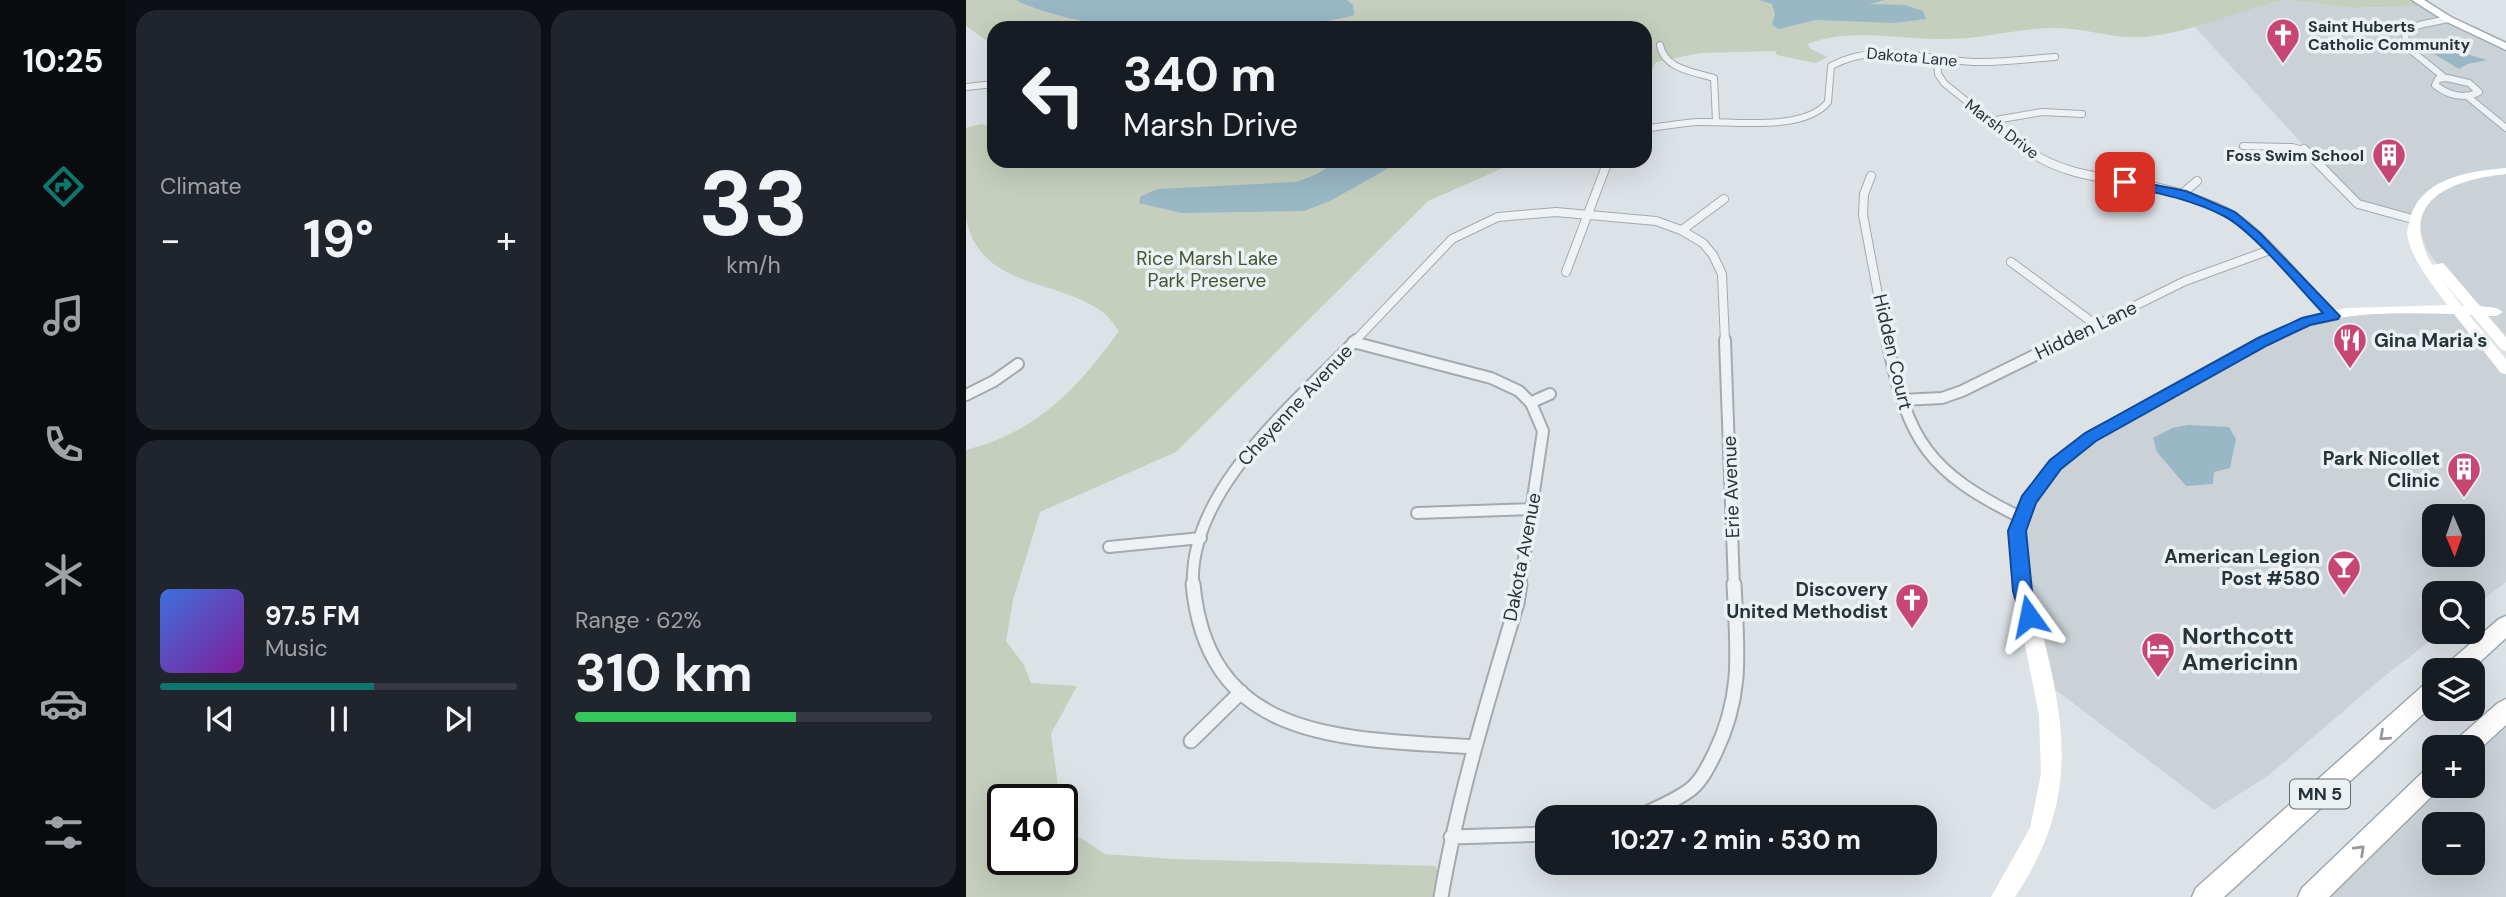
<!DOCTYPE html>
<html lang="en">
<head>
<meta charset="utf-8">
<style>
  body { margin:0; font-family:"DM Sans",sans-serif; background:#20242c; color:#f1f3f6; height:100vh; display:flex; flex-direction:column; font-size:26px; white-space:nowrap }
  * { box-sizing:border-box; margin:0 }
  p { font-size:23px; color:#9ea1a6 }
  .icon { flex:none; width:38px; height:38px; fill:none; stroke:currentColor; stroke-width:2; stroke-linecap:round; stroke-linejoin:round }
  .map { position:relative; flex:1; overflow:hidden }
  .details { display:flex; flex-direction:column; gap:10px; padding:10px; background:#0d0f14; width:840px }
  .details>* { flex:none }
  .banner { position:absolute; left:21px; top:21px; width:665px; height:147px; border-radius:21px; box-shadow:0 7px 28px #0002; background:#171b24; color:#f1f3f6; overflow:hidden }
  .needle { width:46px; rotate:178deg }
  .buttons { position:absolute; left:1456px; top:504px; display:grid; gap:14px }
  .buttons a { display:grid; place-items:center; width:63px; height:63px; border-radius:14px; background:#171b24; box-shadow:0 7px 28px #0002; font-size:35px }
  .speed { position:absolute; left:21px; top:784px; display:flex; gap:14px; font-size:35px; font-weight:700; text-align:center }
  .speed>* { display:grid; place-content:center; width:91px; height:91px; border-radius:50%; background:#171b24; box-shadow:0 7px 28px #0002; line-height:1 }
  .speed .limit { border:4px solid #111; border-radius:10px; background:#fff; color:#111 }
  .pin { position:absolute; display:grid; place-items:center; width:60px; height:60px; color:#fff; margin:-30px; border-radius:14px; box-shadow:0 4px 10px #0006 }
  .me { position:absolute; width:77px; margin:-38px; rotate:348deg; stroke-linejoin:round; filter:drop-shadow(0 0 5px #0008) }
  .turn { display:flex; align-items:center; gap:24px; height:147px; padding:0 21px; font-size:32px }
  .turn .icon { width:91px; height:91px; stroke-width:2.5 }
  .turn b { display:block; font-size:49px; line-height:60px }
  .big { font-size:52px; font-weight:700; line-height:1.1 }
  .details .tile { flex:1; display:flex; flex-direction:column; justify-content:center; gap:10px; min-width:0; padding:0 24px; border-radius:21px; background:#20242c }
  .details .dial { align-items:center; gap:0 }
  .dial b { font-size:91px; line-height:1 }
  .song { display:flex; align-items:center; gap:21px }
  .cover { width:84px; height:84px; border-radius:10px; background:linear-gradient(135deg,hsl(220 70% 55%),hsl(290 70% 35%)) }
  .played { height:7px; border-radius:4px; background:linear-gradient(90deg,#0f766e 60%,#363941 60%) }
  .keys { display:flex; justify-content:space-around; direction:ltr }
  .heat { display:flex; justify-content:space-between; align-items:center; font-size:38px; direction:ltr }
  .charge { height:10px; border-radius:5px; background:linear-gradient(90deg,#34c759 62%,#363941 0) }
  .details .tiles { flex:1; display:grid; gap:10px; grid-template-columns:repeat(2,1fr) }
  .trip { position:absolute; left:569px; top:805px; width:402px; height:70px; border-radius:21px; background:#171b24; box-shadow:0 7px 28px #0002; font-weight:700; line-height:70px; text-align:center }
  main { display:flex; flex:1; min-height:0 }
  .menu { display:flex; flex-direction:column; width:126px; justify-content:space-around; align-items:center; background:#090b0e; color:#9ea1a6 }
  .menu .icon { width:49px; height:49px }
  .menu .active { color:#0f766e }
  .menu b { font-size:32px; color:#f1f3f6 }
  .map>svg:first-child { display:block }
  .built { fill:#cbd2d7; fill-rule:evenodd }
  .green { fill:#c6cfbe }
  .water { fill:#99b7c5 }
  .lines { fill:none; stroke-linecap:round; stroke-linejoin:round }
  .street-far3-casing { stroke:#a3aaaf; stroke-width:8 }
  .street-far2-casing { stroke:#a3aaaf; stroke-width:10 }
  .street-far1-casing { stroke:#a3aaaf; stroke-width:14 }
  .street-casing { stroke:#a3aaaf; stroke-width:17 }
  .primary-casing { stroke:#9da9b1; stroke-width:3 }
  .street-far3 { stroke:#eff2f4; stroke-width:6 }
  .street-far2 { stroke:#eff2f4; stroke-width:8 }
  .street-far1 { stroke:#eff2f4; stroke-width:10 }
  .street { stroke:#eff2f4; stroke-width:13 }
  .secondary { fill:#fff; fill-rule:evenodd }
  .primary { fill:#fff; fill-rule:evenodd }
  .oneway { stroke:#93999d }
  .route { fill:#1a73e8; stroke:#114b97; stroke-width:2 }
  .labels { text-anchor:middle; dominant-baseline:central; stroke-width:7; stroke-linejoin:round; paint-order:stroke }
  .far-poi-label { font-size:16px; font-weight:bold; fill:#27333b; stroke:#ecf1f4; text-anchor:start }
  .far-street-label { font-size:16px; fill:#27333b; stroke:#ecf1f4 }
  .shield { fill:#ecf1f4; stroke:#626c72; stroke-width:2 }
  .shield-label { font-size:18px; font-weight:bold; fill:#27333b }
  .park-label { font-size:19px; fill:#425635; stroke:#ecf1f4 }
  .street-label { font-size:19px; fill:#27333b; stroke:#ecf1f4 }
  .poi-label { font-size:19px; font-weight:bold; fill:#27333b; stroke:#ecf1f4; text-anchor:end }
  .near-poi-label { font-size:23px; font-weight:bold; fill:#27333b; stroke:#ecf1f4; text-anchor:start }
</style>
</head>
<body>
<main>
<nav class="menu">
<b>10:25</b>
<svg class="icon active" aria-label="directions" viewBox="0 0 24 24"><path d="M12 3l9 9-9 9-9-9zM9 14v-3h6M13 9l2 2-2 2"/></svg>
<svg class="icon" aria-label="music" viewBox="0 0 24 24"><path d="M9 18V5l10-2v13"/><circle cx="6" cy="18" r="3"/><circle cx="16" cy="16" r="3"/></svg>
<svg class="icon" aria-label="phone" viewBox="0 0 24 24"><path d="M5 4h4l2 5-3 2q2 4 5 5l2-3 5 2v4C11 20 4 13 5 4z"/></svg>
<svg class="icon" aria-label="climate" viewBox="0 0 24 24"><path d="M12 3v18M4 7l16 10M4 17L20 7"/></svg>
<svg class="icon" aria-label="car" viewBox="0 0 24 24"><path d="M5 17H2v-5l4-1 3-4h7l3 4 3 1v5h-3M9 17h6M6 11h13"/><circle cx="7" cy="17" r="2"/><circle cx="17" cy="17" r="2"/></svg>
<svg class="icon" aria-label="filters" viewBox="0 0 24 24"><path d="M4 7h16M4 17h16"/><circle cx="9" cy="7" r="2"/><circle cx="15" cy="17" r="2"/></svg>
</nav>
<section class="details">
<div class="tiles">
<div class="tile"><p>Climate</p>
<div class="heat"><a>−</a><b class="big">19°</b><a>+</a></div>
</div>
<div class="tile dial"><b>33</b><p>km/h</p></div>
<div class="tile">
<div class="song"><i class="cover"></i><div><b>97.5 FM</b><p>Music</p></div></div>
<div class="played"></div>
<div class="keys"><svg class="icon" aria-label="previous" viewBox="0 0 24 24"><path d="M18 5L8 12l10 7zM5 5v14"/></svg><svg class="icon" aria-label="pause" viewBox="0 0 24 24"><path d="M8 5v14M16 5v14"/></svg><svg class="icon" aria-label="next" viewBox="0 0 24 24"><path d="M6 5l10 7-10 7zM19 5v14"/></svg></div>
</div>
<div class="tile"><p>Range · 62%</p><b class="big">310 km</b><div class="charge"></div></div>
</div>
</section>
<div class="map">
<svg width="1540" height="897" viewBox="0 0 1540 897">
  <rect width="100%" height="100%" fill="#dde2e6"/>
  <!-- built -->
  <path class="built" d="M1317,0L1387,8L1460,6L1540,47V346L1468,260L1461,250L1450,220L1389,201L1227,25Z
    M1494,310L1540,369V582L1507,608V593H1468V632H1476L1416,678L1303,775L1248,810L1078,681L1056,581L1060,507L1073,486L1127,435L1336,324L1379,315ZM1468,516H1507V555H1468Z
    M1540,712V897H1345L1468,780V786H1507V747H1503ZM1468,824H1507V863H1468Z"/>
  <!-- green -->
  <path class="green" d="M0,0H1317C1271,11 1220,35 1173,37C1144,38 1117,28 1089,28C1053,28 1019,39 983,39C936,40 887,27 841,44L845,49L861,57L850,63L811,55L809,51L734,53L690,62L679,83V28H28V46L0,26Z
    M1319,0H1451L1460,6L1387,8Z
    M15,124L28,127V161H553L462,201L210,452L74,512L47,600L40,641L58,665L65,683L111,686L85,734L94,800H37V859H96V806L107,833L139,854L207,859L470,866L476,890L475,897H0V450C70,433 113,387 153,331C148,325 142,315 135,311C89,278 15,289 0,219C0,199 0,151 0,128Z"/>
  <!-- water -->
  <path class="water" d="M50,0H381L387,5L388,15C366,22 343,22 319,24C242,32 148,35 75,10C67,7 58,5 50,0Z
    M793,0H919L903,4L939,5L957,11L960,19L928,23L850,20L813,29L806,25L809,14L806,4Z
    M1468,48L1490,51L1521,60L1502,64L1493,69L1468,54Z
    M372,161H435L364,201L338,211L215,213L173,203L175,196L192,189L330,182L349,175Z
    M1222,425L1263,427L1270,439L1264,468L1248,472L1247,484L1220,486L1191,452L1187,438L1206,428Z"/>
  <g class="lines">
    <!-- street-far3 casing -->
    <g class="street-far3-casing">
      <path id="street-far3" d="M694,45C698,69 728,72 748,78L750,121
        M971,60L972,74L978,83L1062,151
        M1479,78L1441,47L1439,34L1453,25L1482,19
        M1481,78L1503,83L1513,92C1497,100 1482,95 1469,85L1472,79Z
        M0,87L28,84
        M1501,96L1540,128
        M1024,121L1076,112L1116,114
        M679,129C697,126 715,123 733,122C768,121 838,132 862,102L865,66C912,41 958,60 1008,62C1035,63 1062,59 1089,57
        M1277,146L1326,147L1341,151"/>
    </g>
    <!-- street-far2 casing -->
    <g class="street-far2-casing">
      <path id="street-far2" d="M1060,149C1107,184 1166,176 1219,195C1233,201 1251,206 1264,214C1296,233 1340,288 1367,316
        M1338,149L1392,204L1450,220
        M905,176L898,194L897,215L921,342
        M1216,194L1231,181
        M716,230L758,199
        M1045,262L1130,325
        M600,272L642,161
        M388,342L486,239L532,217L590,212L690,221L715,230L737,243L747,255L756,274L759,342
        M1096,342L1219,281L1304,250"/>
    </g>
    <!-- street-far1 casing -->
    <g class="street-far1-casing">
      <path id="street-far1" d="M759,340L768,586
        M921,340C942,442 962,472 1056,518
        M387,342L525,378L553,391L565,403L577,431L554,586
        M0,395L28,381L52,364
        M936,400L976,398L996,391L1100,340
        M566,402L584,394
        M451,513L566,509
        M143,547L235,538
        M227,586C222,490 330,403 390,340"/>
    </g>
    <!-- street casing -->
    <g class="street-casing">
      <path id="street" d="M227,584C242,746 384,738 508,747
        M225,741L275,692
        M673,817C690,808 710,801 725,789C736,780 743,765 749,753C778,693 771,648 768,584
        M485,837L581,834
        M475,897C492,797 522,700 551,603L554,584"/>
    </g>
    <!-- primary casing -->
    <g class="primary-casing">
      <path id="primary" d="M1446,0H1458L1485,17L1540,43V50L1479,21Z
        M1540,616V638L1505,670H1479L1482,663L1533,619Z
        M1468,680V704L1258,897H1226L1230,888L1460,683Z
        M1540,699V725L1507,755V747H1488L1491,739L1532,703Z
        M1468,765V786H1476L1363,897H1332L1336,888L1460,769Z"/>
    </g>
    <!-- street-far3 -->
    <use href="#street-far3" class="street-far3"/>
    <!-- street-far2 -->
    <use href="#street-far2" class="street-far2"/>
    <!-- street-far1 -->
    <use href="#street-far1" class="street-far1"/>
    <!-- street -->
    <use href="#street" class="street"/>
    <!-- secondary -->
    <path class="secondary" d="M1540,168V174C1485,180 1430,200 1466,265L1477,263L1514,306L1530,308L1537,312L1530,316H1522L1540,337V351L1535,349L1506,315H1503L1540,359V374L1535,373L1488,314C1441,313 1390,311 1345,324C1312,334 1282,356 1251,373C1192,405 1072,454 1060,529C1054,561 1067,598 1075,628C1102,733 1111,803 1049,897H1025L1064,828L1075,774L1073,715L1046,580L1042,540L1048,512L1066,480L1104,444L1141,419L1323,322L1359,312L1382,308L1481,305C1467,285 1448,263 1442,239C1440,233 1442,228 1443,223C1452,179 1501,171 1540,168ZM1475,278L1498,306H1496Z"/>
    <!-- primary -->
    <use href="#primary" class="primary"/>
  </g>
  <!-- one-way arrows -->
  <defs><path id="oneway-chevron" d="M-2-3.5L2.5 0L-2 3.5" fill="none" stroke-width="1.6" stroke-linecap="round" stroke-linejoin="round" transform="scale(1.75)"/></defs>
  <g class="oneway">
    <use href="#oneway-chevron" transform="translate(1418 736) rotate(138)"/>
    <use href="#oneway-chevron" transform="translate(1394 850) rotate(-44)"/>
  </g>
  <!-- route -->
  <path class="route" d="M1159,179L1220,191L1269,212L1294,233L1374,316L1372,319L1344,325L1302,345L1130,441L1095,469L1070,503L1060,531L1066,591L1072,616L1070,622L1063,624L1056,622L1047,591L1042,531L1056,496L1084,460L1119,433L1292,338L1336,318L1357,313C1333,288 1287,231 1258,216C1225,199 1191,193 1155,185V180Z"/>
  <!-- icons -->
  <defs>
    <g id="church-pin" transform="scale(1.75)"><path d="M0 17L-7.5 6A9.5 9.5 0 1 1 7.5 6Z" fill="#c74674" stroke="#ecf1f4"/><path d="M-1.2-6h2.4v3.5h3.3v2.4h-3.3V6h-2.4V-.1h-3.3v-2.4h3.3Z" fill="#fff"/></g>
    <g id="building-pin" transform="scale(1.75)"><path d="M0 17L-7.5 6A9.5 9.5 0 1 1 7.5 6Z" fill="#c74674" stroke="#ecf1f4"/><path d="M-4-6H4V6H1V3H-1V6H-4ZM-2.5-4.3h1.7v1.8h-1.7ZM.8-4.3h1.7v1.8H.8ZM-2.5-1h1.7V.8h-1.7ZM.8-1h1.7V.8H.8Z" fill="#fff"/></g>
    <g id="restaurant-pin" transform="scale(1.75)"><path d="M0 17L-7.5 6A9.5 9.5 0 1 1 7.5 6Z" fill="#c74674" stroke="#ecf1f4"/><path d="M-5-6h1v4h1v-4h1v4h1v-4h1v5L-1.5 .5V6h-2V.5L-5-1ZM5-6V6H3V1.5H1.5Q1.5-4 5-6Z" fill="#fff"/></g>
    <g id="bar-pin" transform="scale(1.75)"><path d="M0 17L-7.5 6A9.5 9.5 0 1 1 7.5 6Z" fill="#c74674" stroke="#ecf1f4"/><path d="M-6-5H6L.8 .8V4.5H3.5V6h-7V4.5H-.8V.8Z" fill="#fff"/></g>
    <g id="hotel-pin" transform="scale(1.75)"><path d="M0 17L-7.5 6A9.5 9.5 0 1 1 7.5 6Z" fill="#c74674" stroke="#ecf1f4"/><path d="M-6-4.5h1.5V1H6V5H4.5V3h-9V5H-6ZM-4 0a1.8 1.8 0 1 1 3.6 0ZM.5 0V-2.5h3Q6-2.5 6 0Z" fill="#fff"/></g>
  </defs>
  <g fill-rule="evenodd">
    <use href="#church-pin" x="1317" y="35"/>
    <use href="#building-pin" x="1423" y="155"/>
    <use href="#restaurant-pin" x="1384" y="340"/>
    <use href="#building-pin" x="1498" y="469"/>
    <use href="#bar-pin" x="1378" y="567"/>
    <use href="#church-pin" x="946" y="600"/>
    <use href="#hotel-pin" x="1192" y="649"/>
  </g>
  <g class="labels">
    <!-- far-poi labels -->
    <g class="far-poi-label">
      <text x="1342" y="26">Saint Huberts<tspan x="1342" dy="18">Catholic Community</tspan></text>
      <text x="1398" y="155" text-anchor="end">Foss Swim School</text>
    </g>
    <!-- far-street labels -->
    <g class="far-street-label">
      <text transform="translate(946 57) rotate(5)">Dakota Lane</text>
      <text transform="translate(1036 129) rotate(37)">Marsh Drive</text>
    </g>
    <!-- shield labels -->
    <rect class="shield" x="1324" y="779.5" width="60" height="29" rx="5"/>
    <g class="shield-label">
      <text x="1354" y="794">MN 5</text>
    </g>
    <!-- park labels -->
    <g class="park-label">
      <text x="241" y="258">Rice Marsh Lake<tspan x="241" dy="22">Park Preserve</tspan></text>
    </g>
    <!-- street labels -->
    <g class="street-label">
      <text transform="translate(1120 330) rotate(-26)">Hidden Lane</text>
      <text transform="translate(927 352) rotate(77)">Hidden Court</text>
      <text transform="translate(329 405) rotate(-47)">Cheyenne Avenue</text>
      <text transform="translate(765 487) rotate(-92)">Erie Avenue</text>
      <text transform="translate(556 557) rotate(-79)">Dakota Avenue</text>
    </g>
    <!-- poi labels -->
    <g class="poi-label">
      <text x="1408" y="340" text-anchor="start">Gina Maria's</text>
      <text x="1474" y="458">Park Nicollet<tspan x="1474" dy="22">Clinic</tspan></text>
      <text x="1354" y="556">American Legion<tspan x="1354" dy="22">Post #580</tspan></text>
      <text x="922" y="589">Discovery<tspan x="922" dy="22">United Methodist</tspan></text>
    </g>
    <!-- near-poi labels -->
    <g class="near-poi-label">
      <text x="1216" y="636">Northcott<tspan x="1216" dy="26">Americinn</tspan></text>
    </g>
  </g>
</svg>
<div class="buttons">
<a><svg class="needle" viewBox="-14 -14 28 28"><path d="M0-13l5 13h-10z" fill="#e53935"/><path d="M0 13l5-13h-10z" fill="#9ea1a6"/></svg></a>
<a><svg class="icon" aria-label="search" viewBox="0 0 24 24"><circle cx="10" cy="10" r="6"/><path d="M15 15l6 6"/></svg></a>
<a><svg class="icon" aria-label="layers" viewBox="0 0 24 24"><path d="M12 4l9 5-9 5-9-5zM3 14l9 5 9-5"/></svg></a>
<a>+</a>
<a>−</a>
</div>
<div class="speed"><div class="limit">40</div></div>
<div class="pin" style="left:1159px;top:182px;background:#d93025"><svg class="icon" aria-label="arrive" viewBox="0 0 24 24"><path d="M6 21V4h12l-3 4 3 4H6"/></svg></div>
<svg class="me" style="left:1063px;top:616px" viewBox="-20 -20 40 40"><path d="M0-17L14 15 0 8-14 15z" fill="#1a73e8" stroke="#fff" stroke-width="4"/></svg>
<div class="trip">10:27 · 2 min · 530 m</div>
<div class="banner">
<div class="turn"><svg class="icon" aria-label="left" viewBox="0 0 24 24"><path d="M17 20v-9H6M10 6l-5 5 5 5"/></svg><div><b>340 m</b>Marsh Drive</div></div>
</div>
</div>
</main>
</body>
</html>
